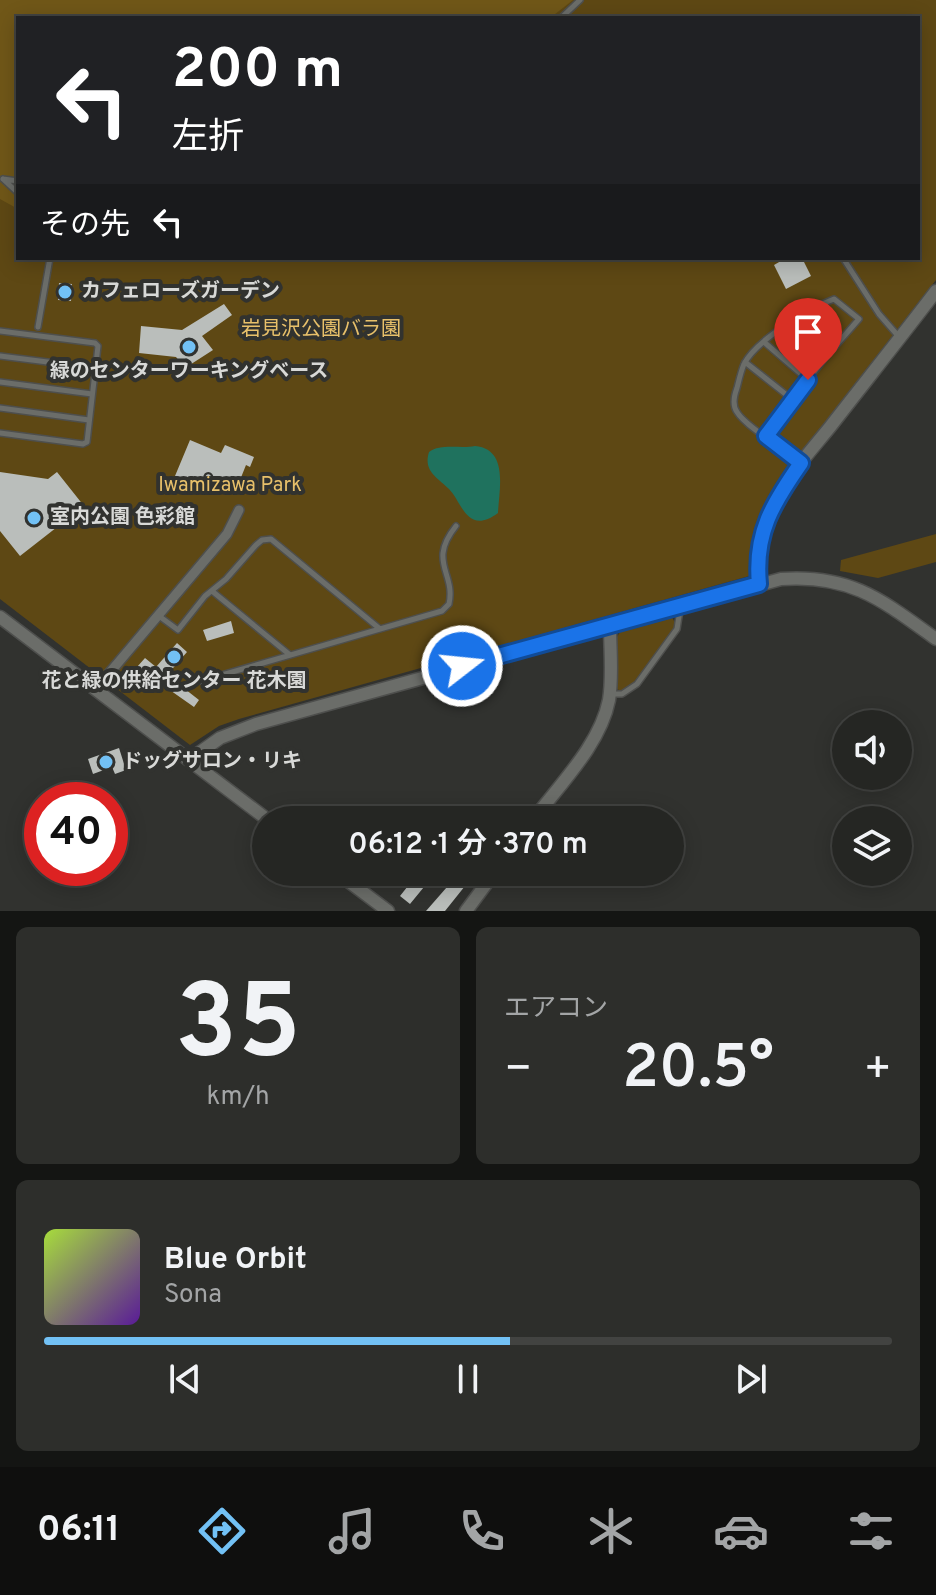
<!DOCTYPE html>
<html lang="ja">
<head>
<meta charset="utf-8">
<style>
  body { margin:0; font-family:Overpass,"Noto Sans JP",sans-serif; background:#2d2e2b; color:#f1f3f6; height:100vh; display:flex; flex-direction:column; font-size:30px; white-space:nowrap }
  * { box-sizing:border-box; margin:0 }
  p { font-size:26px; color:#a3a5a6 }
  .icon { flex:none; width:44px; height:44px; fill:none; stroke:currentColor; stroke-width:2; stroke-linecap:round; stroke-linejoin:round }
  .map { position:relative; height:911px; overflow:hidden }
  .drawer { display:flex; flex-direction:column; gap:16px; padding:16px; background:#141513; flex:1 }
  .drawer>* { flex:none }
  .hud { position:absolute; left:16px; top:16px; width:904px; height:244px; border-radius:0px; box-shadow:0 4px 20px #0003,0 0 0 2px #424341; background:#202124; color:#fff; overflow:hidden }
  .buttons { position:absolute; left:832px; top:710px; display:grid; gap:16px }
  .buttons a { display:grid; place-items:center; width:80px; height:80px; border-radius:50%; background:#252623; box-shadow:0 4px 20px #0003,0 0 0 2px #424341; font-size:40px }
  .speed { position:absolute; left:24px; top:782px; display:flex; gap:16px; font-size:40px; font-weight:700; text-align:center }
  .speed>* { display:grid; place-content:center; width:104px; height:104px; border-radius:50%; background:#252623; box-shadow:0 4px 20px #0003,0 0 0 2px #424341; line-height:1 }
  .speed .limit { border:12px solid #d22; background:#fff; color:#111 }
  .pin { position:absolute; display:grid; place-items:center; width:68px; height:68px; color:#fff; margin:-82px -34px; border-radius:50% 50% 50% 0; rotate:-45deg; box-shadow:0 0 8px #0007 }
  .pin .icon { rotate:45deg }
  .me { position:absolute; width:88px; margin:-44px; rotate:74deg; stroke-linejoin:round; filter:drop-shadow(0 0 6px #0008) }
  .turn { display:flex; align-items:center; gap:28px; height:168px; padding:0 24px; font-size:36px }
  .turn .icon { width:104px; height:104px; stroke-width:2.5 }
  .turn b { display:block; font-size:56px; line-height:68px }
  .then { display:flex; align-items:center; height:76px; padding:0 24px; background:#0003; gap:16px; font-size:30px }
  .big { font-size:60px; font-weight:600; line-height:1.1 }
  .drawer .widget { flex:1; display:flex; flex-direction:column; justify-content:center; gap:12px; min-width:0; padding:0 28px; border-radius:12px; background:#2d2e2b }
  .drawer .dial { align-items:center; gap:0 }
  .dial b { font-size:104px; line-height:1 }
  .song { display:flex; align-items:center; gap:24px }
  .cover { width:96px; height:96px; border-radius:12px; background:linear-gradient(135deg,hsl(80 70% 55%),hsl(270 70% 35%)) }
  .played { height:8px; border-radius:4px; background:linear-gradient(90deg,#72c1f5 55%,#424341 55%) }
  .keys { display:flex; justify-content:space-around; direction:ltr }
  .heat { display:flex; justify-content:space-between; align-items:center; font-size:44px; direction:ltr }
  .drawer .tiles { flex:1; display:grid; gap:16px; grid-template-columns:1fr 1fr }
  .widget:last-child { grid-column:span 2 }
  .trip { position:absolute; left:252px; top:806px; width:432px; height:80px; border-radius:40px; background:#252623; box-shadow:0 4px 20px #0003,0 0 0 2px #424341; font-weight:600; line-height:80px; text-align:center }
  .tab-bar { display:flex; height:128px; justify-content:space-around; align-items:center; background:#0f0f0e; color:#a3a5a6 }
  .tab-bar .icon { width:56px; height:56px }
  .tab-bar .current { color:#72c1f5 }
  .tab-bar b { font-size:36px; color:#f1f3f6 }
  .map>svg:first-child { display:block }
  .green { fill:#5e4814; fill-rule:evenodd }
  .forest { fill:#705718 }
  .water { fill:#1f725e }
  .building { fill:#babebb }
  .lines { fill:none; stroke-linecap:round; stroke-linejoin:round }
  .service-casing { stroke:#4e4f4d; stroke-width:8 }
  .minor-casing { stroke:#4e4f4d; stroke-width:12 }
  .tertiary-casing { stroke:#4e4f4d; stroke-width:15 }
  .service { stroke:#6b6d69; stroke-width:5 }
  .minor { stroke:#6b6d69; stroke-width:9 }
  .tertiary { stroke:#6b6d69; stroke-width:12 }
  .route-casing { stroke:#114b97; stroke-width:20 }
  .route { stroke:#1a73e8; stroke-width:14 }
  .poi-dot { fill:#72c1f5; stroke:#31322f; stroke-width:3 }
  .labels { text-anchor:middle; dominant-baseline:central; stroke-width:8; stroke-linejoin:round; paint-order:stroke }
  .poi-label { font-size:20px; font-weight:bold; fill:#d8d9d7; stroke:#31322f; text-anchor:start }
  .park-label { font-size:20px; fill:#e8c06a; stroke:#31322f }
</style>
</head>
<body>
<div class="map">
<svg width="936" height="911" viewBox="0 0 936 911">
  <rect width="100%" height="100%" fill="#31322f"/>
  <!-- green -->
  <path class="green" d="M0,0H936V280L793,463L766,503L755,538L753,575L239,719L219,726L190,745L0,599ZM18,18H918V258H18Z
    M936,534V562L878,578L840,571L841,560Z
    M668,616L672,617L676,625L673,631L631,686L621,691L617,689V637L621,630Z"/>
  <!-- forest -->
  <path class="forest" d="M0,0H573L550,18H18V209L0,199Z"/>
  <!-- water -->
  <path class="water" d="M475,446C509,449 499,490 498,513C467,536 462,502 449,489C437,477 423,471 429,452C441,443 460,449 475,446Z"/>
  <!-- building -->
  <path class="building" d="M786,258H802L811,276L786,289L774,265Z
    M59,283L72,284L71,301L58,300Z
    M224,304L232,315L202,336L213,350L185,368L176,357L139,353L141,326L182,330Z
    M190,440L221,453L225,445L254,457L250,467L246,465L238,485L218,476L212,491L175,476Z
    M0,472L48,479L57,472L84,506L20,556L0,531Z
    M231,621L234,633L207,641L203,630Z
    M177,643L187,652L167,675L199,700L194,707L137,667L145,658L156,667Z
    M119,748L126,770L115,774L112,767L93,774L88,759Z
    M419,872H429L433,876L410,904L400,896Z
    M445,872L465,886L445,911H426L447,887L439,880Z"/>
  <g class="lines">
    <!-- service casing -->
    <g class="service-casing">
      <path id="service" d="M561,18L580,0
        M3,179L18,193
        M3,179L18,181
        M843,258L879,314L900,338
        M807,313L840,341
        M785,326L824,359
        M38,327L50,258
        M0,331L95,343L98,346L87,442L83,444L0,433
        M764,342L808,380
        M0,356L95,368
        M745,362L793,400
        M0,382L92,394
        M0,408L89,420
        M766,436L824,359L859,319L834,299C810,308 756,340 744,364C741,371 739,380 737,388C734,396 732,405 737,412C745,426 786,451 800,462
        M212,591L290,655
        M159,616L178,630L205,596L226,579L256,545L262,540L271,539L380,629L201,681
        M380,629L442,611L449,604C456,573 427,562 456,526
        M610,694H622L637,684L677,629L680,610"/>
    </g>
    <!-- minor casing -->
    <g class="minor-casing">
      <path id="minor" d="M95,690L227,534L239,510"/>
    </g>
    <!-- tertiary casing -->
    <g class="tertiary-casing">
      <path id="tertiary" d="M759,584C757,560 759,534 769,512C783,481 809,453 830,427C865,382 901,337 936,291
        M0,617L268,820
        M189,760L220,738L256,724L781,579C851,574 882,600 936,639
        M533,820C560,784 600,745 609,700C613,676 610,650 610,625
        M336,872L388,911
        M466,911L495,872"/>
    </g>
    <!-- service -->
    <use href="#service" class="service"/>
    <!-- minor -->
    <use href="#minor" class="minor"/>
    <!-- tertiary -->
    <use href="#tertiary" class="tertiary"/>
  </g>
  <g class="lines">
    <!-- route casing -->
    <g class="route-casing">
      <path id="route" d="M462,666L759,584C754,533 773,503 801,463L766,436L808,380"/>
    </g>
    <!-- route -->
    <use href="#route" class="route"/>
  </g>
  <!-- markers -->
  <g class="poi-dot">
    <circle cx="65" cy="292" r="8"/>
    <circle cx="189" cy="347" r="8"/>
    <circle cx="34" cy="518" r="8"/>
    <circle cx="174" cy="657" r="8"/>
    <circle cx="106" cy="762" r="8"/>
  </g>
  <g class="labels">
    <!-- poi labels -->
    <g class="poi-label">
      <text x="81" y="292">カフェローズガーデン</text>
      <text x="189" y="372" text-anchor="middle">緑のセンターワーキングベース</text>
      <text x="50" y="518">室内公園 色彩館</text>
      <text x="174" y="682" text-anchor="middle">花と緑の供給センター 花木園</text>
      <text x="122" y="762">ドッグサロン・リキ</text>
    </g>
    <!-- park labels -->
    <g class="park-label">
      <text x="321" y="330">岩見沢公園バラ園</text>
      <text x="230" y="486">Iwamizawa Park</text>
    </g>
  </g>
</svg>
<div class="buttons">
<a><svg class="icon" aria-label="sound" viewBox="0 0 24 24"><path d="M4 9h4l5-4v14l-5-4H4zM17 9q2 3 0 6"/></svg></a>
<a><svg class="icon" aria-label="layers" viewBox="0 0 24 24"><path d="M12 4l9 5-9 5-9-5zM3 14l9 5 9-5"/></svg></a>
</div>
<div class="speed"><div class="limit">40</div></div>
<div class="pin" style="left:808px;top:380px;background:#d93025"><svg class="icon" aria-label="arrive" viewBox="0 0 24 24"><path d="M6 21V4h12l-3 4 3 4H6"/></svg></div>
<svg class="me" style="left:462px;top:666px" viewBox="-20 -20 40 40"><circle r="17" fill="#1a73e8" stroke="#fff" stroke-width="3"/><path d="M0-11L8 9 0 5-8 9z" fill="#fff"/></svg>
<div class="trip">06:12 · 1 分 · 370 m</div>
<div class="hud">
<div class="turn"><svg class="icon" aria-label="left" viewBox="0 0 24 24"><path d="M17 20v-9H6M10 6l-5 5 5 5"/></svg><div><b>200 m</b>左折</div></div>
<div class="then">その先<svg class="icon" aria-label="left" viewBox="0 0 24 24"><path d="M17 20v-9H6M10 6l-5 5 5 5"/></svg></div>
</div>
</div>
<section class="drawer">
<div class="tiles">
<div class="widget dial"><b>35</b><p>km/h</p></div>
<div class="widget"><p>エアコン</p>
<div class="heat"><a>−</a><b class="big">20.5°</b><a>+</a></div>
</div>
<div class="widget">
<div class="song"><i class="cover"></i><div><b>Blue Orbit</b><p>Sona</p></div></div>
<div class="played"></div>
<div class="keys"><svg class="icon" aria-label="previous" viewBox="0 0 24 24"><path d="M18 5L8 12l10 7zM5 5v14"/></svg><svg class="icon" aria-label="pause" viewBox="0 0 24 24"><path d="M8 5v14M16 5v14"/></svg><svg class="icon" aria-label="next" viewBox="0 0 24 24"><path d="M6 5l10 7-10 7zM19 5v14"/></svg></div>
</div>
</div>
</section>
<nav class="tab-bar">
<b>06:11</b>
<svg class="icon current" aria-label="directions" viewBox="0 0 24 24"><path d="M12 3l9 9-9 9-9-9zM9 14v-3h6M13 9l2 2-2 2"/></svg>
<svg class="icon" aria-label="music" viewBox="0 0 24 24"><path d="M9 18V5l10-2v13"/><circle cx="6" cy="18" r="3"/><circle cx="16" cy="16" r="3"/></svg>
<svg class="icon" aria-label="phone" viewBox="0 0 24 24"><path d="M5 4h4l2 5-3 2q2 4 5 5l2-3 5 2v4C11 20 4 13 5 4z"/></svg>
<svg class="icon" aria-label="climate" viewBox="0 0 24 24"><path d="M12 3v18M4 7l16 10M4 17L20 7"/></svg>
<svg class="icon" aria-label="car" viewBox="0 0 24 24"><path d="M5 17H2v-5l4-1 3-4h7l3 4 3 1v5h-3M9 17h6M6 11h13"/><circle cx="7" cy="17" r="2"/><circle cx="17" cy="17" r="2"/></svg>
<svg class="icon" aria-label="filters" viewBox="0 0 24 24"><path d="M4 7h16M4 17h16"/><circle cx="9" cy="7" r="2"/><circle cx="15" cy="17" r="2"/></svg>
</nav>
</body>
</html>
